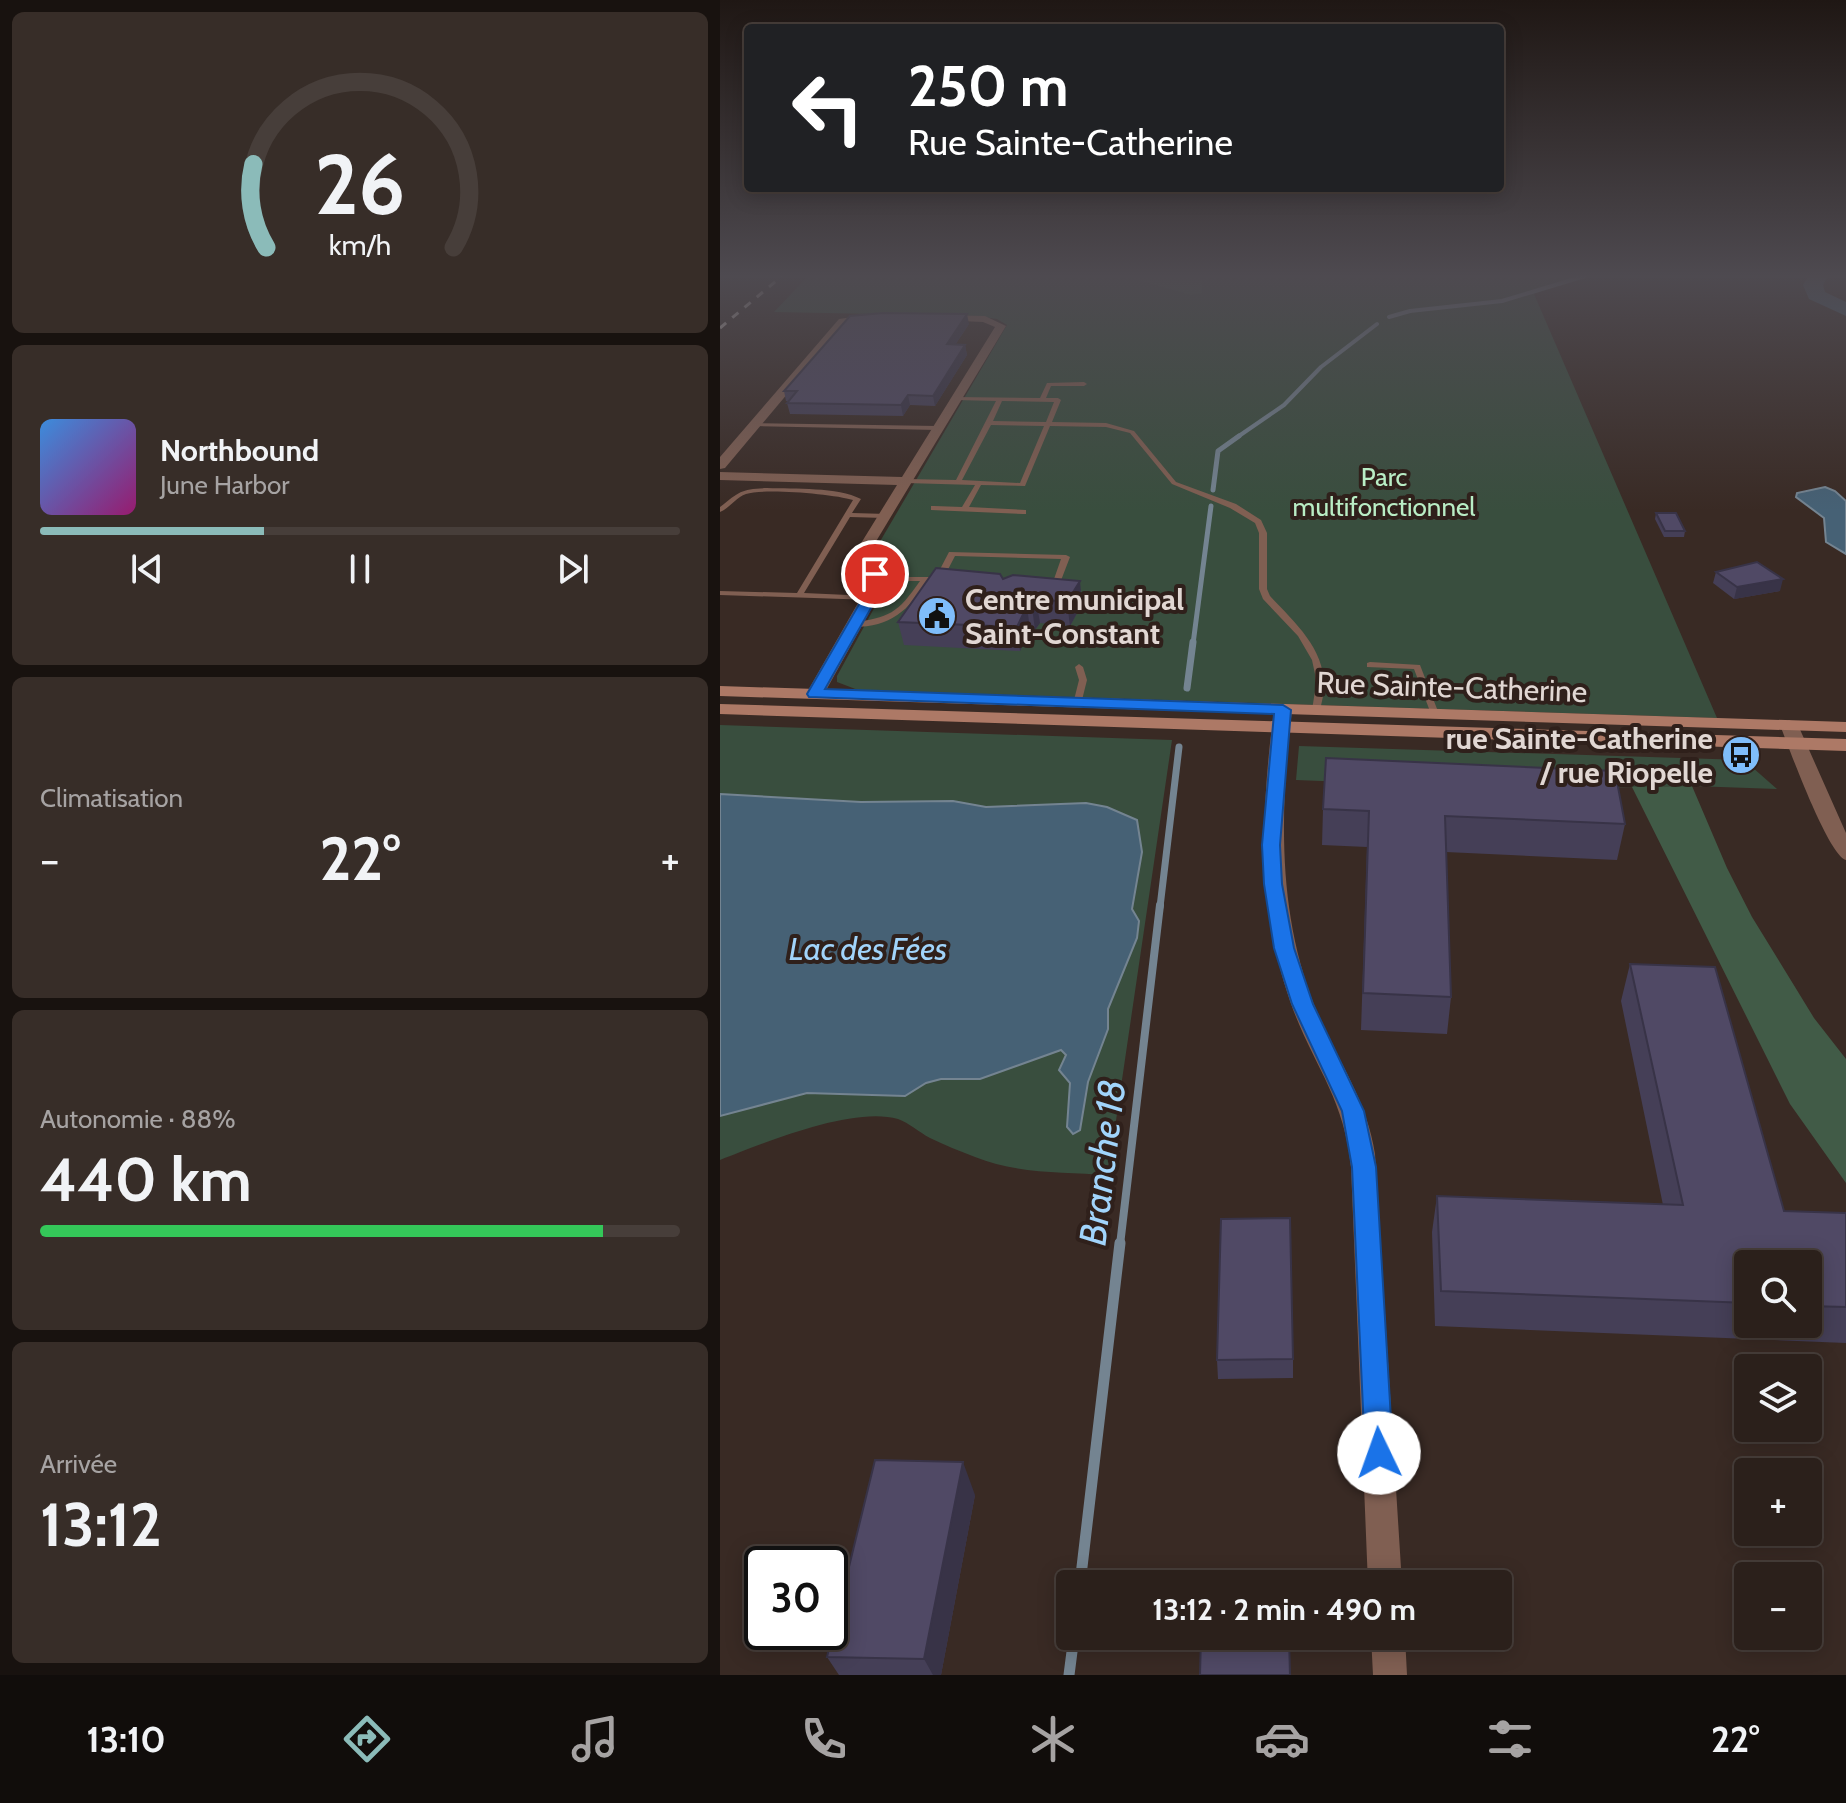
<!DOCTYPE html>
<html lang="fr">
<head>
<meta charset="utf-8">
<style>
  body { margin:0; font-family:Cabin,sans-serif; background:#372d28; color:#f1f3f6; height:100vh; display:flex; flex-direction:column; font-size:30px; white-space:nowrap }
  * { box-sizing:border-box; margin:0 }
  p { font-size:26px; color:#a6a3a3 }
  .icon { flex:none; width:44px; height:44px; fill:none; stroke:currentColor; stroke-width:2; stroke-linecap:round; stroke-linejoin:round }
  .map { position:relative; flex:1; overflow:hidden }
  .details { display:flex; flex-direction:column; gap:12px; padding:12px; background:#18120f; width:720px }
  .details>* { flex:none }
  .guide { position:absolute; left:24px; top:24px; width:760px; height:168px; border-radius:8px; box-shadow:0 4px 20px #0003,0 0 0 2px #473e3a; background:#202124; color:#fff; overflow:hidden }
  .fabs { position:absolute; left:1014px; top:1250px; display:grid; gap:16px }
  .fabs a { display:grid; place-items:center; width:88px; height:88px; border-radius:8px; background:#2b201b; box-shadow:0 4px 20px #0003,0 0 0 2px #473e3a; font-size:40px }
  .speed { position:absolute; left:24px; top:1546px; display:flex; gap:16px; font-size:40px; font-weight:700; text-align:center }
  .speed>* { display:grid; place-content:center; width:104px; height:104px; border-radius:50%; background:#2b201b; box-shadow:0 4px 20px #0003,0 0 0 2px #473e3a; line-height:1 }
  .speed .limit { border:4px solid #111; border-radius:12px; background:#fff; color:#111 }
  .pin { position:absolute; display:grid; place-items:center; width:68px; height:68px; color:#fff; margin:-34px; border:4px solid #fff; border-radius:50%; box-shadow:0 2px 8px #0007 }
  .me { position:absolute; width:88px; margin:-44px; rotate:357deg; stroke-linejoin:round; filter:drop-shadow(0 0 6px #0008) }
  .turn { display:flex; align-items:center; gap:28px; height:168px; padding:0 32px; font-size:36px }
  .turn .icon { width:104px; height:104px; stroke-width:2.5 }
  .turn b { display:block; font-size:56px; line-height:68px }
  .big { font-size:60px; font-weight:700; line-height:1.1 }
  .details .card { flex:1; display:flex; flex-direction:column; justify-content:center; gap:12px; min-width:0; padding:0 28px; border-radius:12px; background:#372d28 }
  .details .dial { align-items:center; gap:0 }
  .dial svg { height:208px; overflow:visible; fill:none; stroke:#473e3a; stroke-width:7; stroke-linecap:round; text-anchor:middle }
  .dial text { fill:#f1f3f6; stroke:none }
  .song { display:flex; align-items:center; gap:24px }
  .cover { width:96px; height:96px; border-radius:12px; background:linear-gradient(135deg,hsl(210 70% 55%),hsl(320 70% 35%)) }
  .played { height:8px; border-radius:4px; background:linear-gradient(90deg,#8bbbb9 35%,#473e3a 35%) }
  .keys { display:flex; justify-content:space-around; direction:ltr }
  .heat { display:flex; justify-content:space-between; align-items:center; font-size:44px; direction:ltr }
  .charge { height:12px; border-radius:6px; background:linear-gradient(90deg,#34c759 88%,#473e3a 0) }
  .trip { position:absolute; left:336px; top:1570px; width:456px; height:80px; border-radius:8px; background:#2b201b; box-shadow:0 4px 20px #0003,0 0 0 2px #473e3a; font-weight:700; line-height:80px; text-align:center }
  .tabs { display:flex; height:128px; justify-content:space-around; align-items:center; background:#110d0b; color:#a6a3a3 }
  .tabs .icon { width:56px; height:56px }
  .tabs .active { color:#8bbbb9 }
  .tabs b { font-size:36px; color:#f1f3f6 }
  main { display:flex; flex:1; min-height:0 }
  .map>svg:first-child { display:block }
  .green { fill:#394e3e }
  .forest { fill:#415b47 }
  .water { fill:#466175; stroke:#748491; stroke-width:2 }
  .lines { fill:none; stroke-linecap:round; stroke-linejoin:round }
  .stream-far4 { stroke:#748491; stroke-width:4 }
  .stream-far3 { stroke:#748491; stroke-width:5 }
  .stream-far2 { stroke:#748491; stroke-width:7 }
  .stream-far1 { stroke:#748491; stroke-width:8 }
  .stream { stroke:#748491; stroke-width:11 }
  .river { fill:#466175; fill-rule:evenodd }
  .lane { fill:#805f52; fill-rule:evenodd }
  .street { fill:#805f52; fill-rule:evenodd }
  .secondary { fill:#ad7966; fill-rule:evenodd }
  .rail { stroke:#cec4bf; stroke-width:3; stroke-dasharray:8 8; stroke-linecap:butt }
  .wall { fill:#453f57; fill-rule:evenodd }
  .shaded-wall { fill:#383347 }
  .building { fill:#504965; stroke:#383347; stroke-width:2 }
  .route { fill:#1a73e8; stroke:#114b97; stroke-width:2 }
  .labels { text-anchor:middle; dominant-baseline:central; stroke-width:8; stroke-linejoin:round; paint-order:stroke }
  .far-park-label { font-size:26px; fill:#b9edc5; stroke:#2f201b }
  .poi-label { font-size:30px; font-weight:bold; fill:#e1d7d3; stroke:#2f201b; text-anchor:start }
  .street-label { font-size:30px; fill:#e1d7d3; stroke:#2f201b }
  .water-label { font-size:32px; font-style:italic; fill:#a1d4fb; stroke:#2f201b }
  .near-water-label { font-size:38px; font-style:italic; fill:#a1d4fb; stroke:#2f201b }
</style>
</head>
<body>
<main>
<section class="details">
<div class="card dial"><svg viewBox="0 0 100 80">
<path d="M14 69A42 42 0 1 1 86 69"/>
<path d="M14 69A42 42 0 0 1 9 37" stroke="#8bbbb9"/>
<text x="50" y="56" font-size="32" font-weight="700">26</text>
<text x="50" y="72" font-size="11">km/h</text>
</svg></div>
<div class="card">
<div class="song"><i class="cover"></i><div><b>Northbound</b><p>June Harbor</p></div></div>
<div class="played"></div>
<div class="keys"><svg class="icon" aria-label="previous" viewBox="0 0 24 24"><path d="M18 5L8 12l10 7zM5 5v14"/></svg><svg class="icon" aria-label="pause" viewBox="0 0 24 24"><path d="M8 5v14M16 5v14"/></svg><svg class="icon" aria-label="next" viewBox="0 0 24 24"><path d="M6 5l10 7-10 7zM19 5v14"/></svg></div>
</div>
<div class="card"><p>Climatisation</p>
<div class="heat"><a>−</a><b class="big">22°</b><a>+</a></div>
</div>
<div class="card"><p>Autonomie · 88%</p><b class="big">440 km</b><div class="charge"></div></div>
<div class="card"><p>Arrivée</p><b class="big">13:12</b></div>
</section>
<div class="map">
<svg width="1126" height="1675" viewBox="0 0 1126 1675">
  <rect width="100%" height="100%" fill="#392a24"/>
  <!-- green -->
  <path class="green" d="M88,276H867L814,294L997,718L138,690L117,682V676L169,581L168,575L153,558L155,550L287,325L277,319L257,316L54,312Z
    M0,725L452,740L388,1175C344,1172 297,1174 255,1157C240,1151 224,1145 210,1138C199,1132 189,1123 178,1119C132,1106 44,1143 0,1160Z
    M579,746L1024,760L1057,789L972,786L809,789L576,780Z"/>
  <!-- forest -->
  <path class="forest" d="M403,276H482V293L471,295Z
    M972,786L1007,868L1032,917L1094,1018L1126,1059V1183L1070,1104L912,787Z"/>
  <!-- water -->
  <path class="water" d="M1105,487L1115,491L1126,501V554L1106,542L1104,518L1076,497L1077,493Z
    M0,794L141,802L233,801L266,807L366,803L387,807L417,820L422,852L412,909L419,921L417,938L388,1009V1029L368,1082L360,1130L353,1134L347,1127L350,1083L339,1070L346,1055L341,1050L260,1079H221L206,1083L185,1096L87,1093L0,1116Z"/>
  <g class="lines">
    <!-- stream-far4 -->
    <path class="stream-far4" d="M669,317L690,311L782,301L865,276
      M516,438L564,405L601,367L657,324"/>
    <!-- stream-far3 -->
    <path class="stream-far3" d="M493,490L498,451L519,436
      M473,644L491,506"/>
    <!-- stream-far2 -->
    <path class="stream-far2" d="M467,688L473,642
      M440,907L459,747"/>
    <!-- stream-far1 -->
    <path class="stream-far1" d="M400,1245L440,905"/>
    <!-- stream -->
    <path class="stream" d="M360,1584L400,1243
      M349,1675L354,1636"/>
    <!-- river -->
    <path class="river" d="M1088,276H1108L1103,285L1105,292L1126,302V316L1089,299L1083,285Z"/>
    <!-- lane -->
    <path class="lane" d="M327,383L364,382L367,384L364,386H331L326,398H338L341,400L332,422L386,423L414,431L456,482L516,504L541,520L547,533V589L550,596C582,630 617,660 599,712H593L592,710L595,691V674L592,660L578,636L543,599L539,589V533L535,523L510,508L452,484L410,433L386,427L330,426L305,486L261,485L249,507L306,510V514H303L211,510V506H214L242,507L255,485L186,483L183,481L186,479L236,480L276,401L236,400L234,399V397L320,398ZM282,401L334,402L326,422L273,421ZM271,425L324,426L300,483L242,480Z
      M34,423L217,426L220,428L217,430L36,426L33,424Z
      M47,488C75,489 117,487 141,499L132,513L167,514V518H164L130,517L84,593L150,596H153V600L0,595V591L77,593L133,500C113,494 44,488 26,494C16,497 10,508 0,512V507C20,491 21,489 47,488Z
      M229,552L346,555L350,557L340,583H327L323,581L327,579H334L341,559L235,556L222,581H208C188,611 169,628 131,627V623C170,617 177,614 200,581H157L153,579L154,577H216Z
      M650,662L700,665L719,714L718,716L715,717L711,714L694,669L647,667V663Z
      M359,664L363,667L367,680L361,704L357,707L353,704L359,680L355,667Z"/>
    <!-- street -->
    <path class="street" d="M154,314L158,315V319L126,324L5,468L0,469V457L119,319Z
      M222,315L265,316L286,326L149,553V560L160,571L166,582L104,694L101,698H89L86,694L150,582L133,561L135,553L177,485L0,480V472L182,477L275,327L263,322L218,320L217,318Z
      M563,705L572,710C560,810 557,911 595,1007C615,1057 647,1099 655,1154L682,1584H648L631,1167C624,1096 592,1064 570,1001C537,905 541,809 554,710Z
      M1069,720L1078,725L1126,833V860C1108,855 1069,748 1060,725Z
      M651,1636H685L687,1675H653Z"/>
    <!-- secondary -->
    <path class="secondary" d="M0,686L1126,722V732L0,696Z
      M0,704L1126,739V751L0,714Z"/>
    <!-- rail -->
    <path class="rail" d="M0,328L62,276"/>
  </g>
  <!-- wall -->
  <path class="wall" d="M249,324L235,345H245L247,355L215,406L190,405L183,416L70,414L67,403L68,401H66L64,391Z
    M936,513L965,531L964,537H944L935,519Z
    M996,572L1060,591L1014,599L993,583Z
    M283,579L362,604L350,626L320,623L315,630H310L300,651L184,645L178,622Z
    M603,809L905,824L897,860L726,852L731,997L727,1034L641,1030L647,847L602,845Z
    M910,964L1064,1211L1126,1213V1343L715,1326L712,1232L717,1196L943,1205L901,1001ZM1028,1264H1088V1324H1028Z
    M573,1359V1378L498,1379L497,1360Z
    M255,1495L221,1675H119L107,1657Z"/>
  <!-- shaded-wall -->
  <path class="shaded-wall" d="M247,314L249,324L229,354L227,344Z
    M245,345L247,355L215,406L213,396Z
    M188,395L190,405L183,416L181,405Z
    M1063,579L1060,591L1014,599L1017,587Z
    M360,581L362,604L350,626L347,602Z
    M316,599L320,623L315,630L312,607Z
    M307,606L310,630L300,651L297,627Z
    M243,1462L255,1495L221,1675H213L204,1659Z"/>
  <!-- building -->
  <path class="building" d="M163,313L247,314L227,344L245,345L213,396L188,395L181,405L67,403L77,391H64L130,316Z
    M936,513H956L965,531H945Z
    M1037,562L1063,579L1017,587L996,572Z
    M216,568L280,574L283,579L293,575L360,581L347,602L316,599L312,607L307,606L297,627L178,622Z
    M606,758L895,771L905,824L725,816L731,997L643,993L649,811L603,809Z
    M910,964L995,967L1064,1211L1126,1213V1307L1088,1306V1264H1028V1303L721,1291L717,1196L963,1205Z
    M570,1218L573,1359L497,1360L501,1219Z
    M155,1460L243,1462L204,1659L107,1657Z
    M481,1636H569L570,1675H480Z"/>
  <!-- sky -->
  <linearGradient id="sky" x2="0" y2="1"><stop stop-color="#1f1714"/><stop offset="0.54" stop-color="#4e4a50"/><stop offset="1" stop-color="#4e4a50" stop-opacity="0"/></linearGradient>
  <rect width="1126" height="511" fill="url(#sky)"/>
  <!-- route -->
  <path class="route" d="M155,570L162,574L163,587L105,689L563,705L571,710L560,845L562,884L574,948L593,1004L644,1111L656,1167L673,1453L669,1463L659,1467L649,1463L645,1453L632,1167L622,1111L572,1004L554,948L544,884L542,845L554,714L89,697L87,694L149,587L148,574Z"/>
  <!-- icons -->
  <defs>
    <g id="civic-disc" transform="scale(2)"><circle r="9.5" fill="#7fbdfa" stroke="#2f201b"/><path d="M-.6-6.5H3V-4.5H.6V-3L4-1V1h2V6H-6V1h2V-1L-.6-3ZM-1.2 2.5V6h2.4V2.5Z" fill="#111"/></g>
    <g id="bus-disc" transform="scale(2)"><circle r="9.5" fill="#7fbdfa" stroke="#2f201b"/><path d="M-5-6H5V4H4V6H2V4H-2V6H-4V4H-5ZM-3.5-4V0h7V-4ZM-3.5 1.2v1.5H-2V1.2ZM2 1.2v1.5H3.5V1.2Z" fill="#111"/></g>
  </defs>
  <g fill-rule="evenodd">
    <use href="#civic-disc" x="217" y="616"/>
    <use href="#bus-disc" x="1021" y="755"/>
  </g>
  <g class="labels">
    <!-- far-park labels -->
    <g class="far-park-label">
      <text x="664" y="477">Parc<tspan x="664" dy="30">multifonctionnel</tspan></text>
    </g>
    <!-- poi labels -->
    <g class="poi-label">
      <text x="245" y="599">Centre municipal<tspan x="245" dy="34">Saint-Constant</tspan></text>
      <text x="993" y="738" text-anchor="end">rue Sainte-Catherine<tspan x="993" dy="34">/ rue Riopelle</tspan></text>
    </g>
    <!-- street labels -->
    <g class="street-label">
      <text transform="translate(732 687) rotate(2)">Rue Sainte-Catherine</text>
    </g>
    <!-- water labels -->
    <g class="water-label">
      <text x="148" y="948">Lac des Fées</text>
    </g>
    <!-- near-water labels -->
    <g class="near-water-label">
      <text transform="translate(382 1162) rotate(-83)">Branche 18</text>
    </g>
  </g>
</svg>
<div class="fabs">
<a><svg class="icon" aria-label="search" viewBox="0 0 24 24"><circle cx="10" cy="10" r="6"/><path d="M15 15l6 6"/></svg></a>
<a><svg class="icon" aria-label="layers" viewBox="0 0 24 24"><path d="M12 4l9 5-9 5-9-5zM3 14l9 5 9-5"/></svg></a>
<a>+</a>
<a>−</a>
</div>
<div class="speed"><div class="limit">30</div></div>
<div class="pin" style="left:155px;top:574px;background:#d93025"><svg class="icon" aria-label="arrive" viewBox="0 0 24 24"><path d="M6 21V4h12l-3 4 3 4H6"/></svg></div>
<svg class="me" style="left:659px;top:1453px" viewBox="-20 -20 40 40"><circle r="19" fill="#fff"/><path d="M0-13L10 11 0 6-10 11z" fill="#1a73e8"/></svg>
<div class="trip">13:12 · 2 min · 490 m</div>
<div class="guide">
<div class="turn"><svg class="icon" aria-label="left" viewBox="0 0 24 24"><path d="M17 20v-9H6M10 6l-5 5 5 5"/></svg><div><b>250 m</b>Rue Sainte-Catherine</div></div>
</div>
</div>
</main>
<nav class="tabs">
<b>13:10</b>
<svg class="icon active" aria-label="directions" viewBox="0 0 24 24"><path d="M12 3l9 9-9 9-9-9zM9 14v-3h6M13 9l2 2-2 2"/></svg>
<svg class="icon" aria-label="music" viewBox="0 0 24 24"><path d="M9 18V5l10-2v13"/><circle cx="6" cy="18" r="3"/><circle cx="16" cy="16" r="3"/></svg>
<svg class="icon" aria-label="phone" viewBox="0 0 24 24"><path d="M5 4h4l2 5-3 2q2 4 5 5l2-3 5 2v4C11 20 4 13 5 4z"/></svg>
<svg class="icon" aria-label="climate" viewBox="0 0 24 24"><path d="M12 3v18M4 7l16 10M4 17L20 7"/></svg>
<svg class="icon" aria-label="car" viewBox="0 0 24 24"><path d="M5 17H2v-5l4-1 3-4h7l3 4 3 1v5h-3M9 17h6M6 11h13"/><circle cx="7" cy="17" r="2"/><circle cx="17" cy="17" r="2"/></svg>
<svg class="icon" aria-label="filters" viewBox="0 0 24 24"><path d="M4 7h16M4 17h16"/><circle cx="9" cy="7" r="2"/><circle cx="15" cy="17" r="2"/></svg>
<b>22°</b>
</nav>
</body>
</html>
